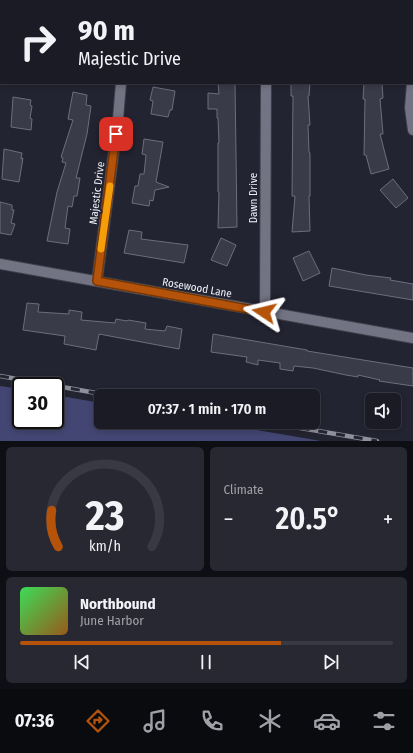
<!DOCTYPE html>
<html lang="en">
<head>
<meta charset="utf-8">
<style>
  body { margin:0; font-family:"Fira Sans Condensed",sans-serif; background:#272832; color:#f1f3f6; height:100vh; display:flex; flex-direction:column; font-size:15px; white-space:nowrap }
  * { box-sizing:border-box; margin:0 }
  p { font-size:13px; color:#9fa1a7 }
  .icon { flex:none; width:22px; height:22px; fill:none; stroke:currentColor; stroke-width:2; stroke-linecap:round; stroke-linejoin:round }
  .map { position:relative; height:441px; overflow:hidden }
  .drawer { display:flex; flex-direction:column; gap:6px; padding:6px; background:#0e0f14; flex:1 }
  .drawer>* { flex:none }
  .guide { position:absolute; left:0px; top:0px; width:413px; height:84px; box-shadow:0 2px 6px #0003,0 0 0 1px #383942; background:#1a1b25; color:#f1f3f6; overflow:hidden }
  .fabs { position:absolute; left:365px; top:393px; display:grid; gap:8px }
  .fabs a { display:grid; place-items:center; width:36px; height:36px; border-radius:6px; background:#1a1b25; box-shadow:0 2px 6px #0003,0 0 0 1px #383942; font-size:20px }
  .speed { position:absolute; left:12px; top:377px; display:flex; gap:8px; font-size:20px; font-weight:700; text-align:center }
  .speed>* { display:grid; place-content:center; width:52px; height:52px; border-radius:50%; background:#1a1b25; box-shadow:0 2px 6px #0003,0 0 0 1px #383942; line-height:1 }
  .speed .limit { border:2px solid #111; border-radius:6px; background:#fff; color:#111 }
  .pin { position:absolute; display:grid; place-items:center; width:34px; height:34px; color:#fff; margin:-17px; border-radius:8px; box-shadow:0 2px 6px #0006 }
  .me { position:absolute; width:44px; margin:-22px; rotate:280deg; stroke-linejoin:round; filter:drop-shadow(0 0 3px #0008) }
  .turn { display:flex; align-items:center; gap:14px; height:84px; padding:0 12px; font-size:18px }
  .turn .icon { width:52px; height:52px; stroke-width:2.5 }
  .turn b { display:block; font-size:28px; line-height:34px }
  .big { font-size:30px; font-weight:600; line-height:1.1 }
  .drawer .card { flex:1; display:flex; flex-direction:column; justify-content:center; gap:6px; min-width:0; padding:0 14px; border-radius:6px; background:#272832 }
  .drawer .dial { align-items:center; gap:0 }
  .dial svg { height:104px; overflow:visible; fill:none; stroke:#383942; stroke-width:7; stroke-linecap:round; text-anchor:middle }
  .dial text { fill:#f1f3f6; stroke:none }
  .song { display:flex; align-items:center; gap:12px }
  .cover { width:48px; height:48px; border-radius:6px; background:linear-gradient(135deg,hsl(130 70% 55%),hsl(30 70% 35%)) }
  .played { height:4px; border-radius:2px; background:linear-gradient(90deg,#b45309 70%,#383942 70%) }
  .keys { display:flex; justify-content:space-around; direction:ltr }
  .heat { display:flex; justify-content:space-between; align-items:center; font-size:22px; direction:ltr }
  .drawer .tiles { flex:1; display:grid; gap:6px; grid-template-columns:1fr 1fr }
  .card:last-child { grid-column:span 2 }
  .trip { position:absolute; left:94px; top:389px; width:226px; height:40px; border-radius:6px; background:#1a1b25; box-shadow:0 2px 6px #0003,0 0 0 1px #383942; font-weight:600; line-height:40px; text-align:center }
  .tabs { display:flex; height:64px; justify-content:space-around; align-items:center; background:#0a0b0f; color:#9fa1a7 }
  .tabs .icon { width:28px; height:28px }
  .tabs .active { color:#b45309 }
  .tabs b { font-size:18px; color:#f1f3f6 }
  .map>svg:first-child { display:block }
  .green { fill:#434672 }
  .building { fill:#3a3b49; stroke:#6c6e7e }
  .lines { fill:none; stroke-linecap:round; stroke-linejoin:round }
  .minor-casing { stroke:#3e3f4a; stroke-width:12 }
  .minor { stroke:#727484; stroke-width:10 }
  .rail-casing { stroke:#8f909b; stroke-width:4.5 }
  .rail { stroke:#232431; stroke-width:3; stroke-dasharray:9; stroke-linecap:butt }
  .route-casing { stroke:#753606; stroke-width:10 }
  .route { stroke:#b45309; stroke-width:7 }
  .slow { stroke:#f59e0b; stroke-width:7 }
  .labels { text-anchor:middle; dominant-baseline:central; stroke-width:4; stroke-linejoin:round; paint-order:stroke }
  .street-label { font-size:11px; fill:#eff0f9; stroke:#232431 }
</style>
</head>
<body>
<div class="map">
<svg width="413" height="441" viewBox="0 0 413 441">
  <rect width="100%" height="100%" fill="#232431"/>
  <!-- green -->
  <path class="green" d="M0,386L21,389V420H55V395L101,403V422H211L321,441H0Z"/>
  <!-- building -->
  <path class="building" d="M218,83H235L237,227L218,228L219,192H218V143H219L218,118H217V109H208V93L219,94Z
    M291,83H310L309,96H308L310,125H308L309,152L310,153V196H309L310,231L292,232L295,196H292L293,96H291Z
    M364,83H382L383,98L380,99L383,134H380L389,169L371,174L366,155H364L365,99H363Z
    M153,87L175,91L172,110H170L168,117L151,114L153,101L150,100Z
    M73,92L87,95L86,105L91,106L87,134L76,178H80L77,196H74L72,207L68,206L65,228L70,229L68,244L47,241L57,192L66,163L62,162L63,158L61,157L73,120L68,119Z
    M13,97L31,100L30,105L32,106L30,118L32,119L31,130L11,127Z
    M144,139L163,142L156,182L169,187L155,190L153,201L150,200L149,206L132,203L135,186H138L140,174H144L146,155L142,154Z
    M4,149L22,153L21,159L23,158L19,182L2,179Z
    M393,179L408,198L396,208L380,190Z
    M0,202L12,205V210H14L11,223L15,224L11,235L0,233Z
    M129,230L142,232L141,239L188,245L184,263L124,253Z
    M221,238L236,245L227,266L211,260Z
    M309,251L320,273L303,281L293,258Z
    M332,268L366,275L391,278L390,280L413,284V300L329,286Z
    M27,303L39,304L38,312L69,314V310L82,312L81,320L115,323L116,319L127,321L128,320L146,323L145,329L165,331L167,326L182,329L179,349L99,334L96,350L64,344L65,336L23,330Z
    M213,334L307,350V351L413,368V386L379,381L380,380L358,375V377L346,375L313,368L294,366L293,371L280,369V363L258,360V365L246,362L247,357L211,352Z"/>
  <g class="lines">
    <!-- minor casing -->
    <g class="minor-casing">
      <path id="minor" d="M265,0V1
        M125,1V0
        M412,74L413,55
        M412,83L410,108L413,130
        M0,264L413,338
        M97,281L118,119L121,83
        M265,312L266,83"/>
    </g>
    <!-- minor -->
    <use href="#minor" class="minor"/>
    <!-- rail casing -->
    <g class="rail-casing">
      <path id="rail" d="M0,376L113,396
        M265,422L377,441"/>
    </g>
    <!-- rail -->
    <use href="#rail" class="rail"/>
  </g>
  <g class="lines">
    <!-- route casing -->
    <g class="route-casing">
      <path id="route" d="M116,134L97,281L264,312"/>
    </g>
    <!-- route -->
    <use href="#route" class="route"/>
    <!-- slow -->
    <path class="slow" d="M101,249L110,186"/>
  </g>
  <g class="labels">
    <!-- street labels -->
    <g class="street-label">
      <text transform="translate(97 193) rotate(-83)">Majestic Drive</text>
      <text transform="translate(253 198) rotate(-90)">Dawn Drive</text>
      <text transform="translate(197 288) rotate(10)">Rosewood Lane</text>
    </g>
  </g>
</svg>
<div class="fabs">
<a><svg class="icon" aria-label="sound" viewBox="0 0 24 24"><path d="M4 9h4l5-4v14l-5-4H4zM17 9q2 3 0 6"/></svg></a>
</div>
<div class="speed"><div class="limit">30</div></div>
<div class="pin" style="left:116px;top:134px;background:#d93025"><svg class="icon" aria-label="arrive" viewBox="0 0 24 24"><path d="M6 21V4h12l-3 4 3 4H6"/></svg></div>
<svg class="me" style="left:264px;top:312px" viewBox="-20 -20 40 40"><path d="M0-17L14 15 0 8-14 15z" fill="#b45309" stroke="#fff" stroke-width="4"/></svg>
<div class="trip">07:37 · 1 min · 170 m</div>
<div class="guide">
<div class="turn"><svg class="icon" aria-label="right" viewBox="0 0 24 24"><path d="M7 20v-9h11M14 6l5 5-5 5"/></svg><div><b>90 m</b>Majestic Drive</div></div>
</div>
</div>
<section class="drawer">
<div class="tiles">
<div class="card dial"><svg viewBox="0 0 100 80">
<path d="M14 69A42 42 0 1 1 86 69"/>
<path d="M14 69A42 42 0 0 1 9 41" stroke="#b45309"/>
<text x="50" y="56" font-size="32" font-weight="700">23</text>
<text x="50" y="72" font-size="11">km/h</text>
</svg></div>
<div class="card"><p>Climate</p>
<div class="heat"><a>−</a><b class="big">20.5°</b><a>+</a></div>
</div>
<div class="card">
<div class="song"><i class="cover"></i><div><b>Northbound</b><p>June Harbor</p></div></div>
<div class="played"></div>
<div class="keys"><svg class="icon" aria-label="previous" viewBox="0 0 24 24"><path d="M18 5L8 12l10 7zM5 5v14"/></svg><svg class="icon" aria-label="pause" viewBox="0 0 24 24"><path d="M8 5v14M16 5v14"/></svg><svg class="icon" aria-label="next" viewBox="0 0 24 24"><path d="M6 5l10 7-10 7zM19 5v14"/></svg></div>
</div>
</div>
</section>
<nav class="tabs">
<b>07:36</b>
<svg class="icon active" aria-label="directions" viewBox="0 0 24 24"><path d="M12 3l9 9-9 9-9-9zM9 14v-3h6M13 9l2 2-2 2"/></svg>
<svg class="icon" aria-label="music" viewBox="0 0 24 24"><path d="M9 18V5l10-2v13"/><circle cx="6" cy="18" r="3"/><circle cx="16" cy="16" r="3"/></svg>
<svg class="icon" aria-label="phone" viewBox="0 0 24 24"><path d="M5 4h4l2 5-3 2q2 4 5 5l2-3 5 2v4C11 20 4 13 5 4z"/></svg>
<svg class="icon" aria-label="climate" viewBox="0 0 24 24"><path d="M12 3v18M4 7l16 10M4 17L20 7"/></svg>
<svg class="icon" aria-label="car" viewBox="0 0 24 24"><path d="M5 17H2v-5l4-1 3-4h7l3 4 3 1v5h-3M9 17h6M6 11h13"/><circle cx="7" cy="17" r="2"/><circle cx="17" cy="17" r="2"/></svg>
<svg class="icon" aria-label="filters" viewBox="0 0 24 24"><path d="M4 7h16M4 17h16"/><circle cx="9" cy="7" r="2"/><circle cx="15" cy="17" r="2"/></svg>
</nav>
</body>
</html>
